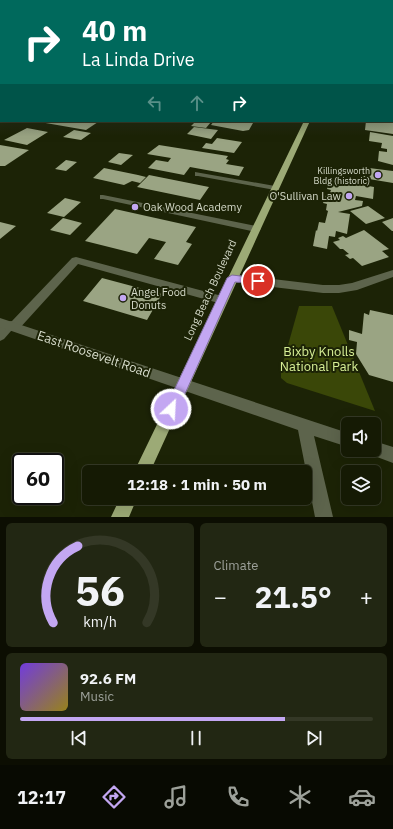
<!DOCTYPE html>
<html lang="en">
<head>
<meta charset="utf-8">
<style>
  body { margin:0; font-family:"IBM Plex Sans",sans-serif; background:#222713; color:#f1f3f6; height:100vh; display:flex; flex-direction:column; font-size:15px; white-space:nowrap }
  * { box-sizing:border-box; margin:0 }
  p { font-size:13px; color:#9da19a }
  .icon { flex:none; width:22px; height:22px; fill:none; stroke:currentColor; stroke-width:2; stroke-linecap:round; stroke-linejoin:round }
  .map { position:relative; height:517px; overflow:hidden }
  .side { display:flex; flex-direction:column; gap:6px; padding:6px; background:#0c0e02; flex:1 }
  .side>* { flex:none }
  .guide { position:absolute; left:0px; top:0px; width:393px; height:122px; box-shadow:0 4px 16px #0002,0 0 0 1px #343826; background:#00695c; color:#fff; overflow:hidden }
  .tools { position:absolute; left:341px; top:417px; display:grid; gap:8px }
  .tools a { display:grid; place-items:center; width:40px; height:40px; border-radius:6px; background:#151a04; box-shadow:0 4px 16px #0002,0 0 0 1px #343826; font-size:20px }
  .speed { position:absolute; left:12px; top:453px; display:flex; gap:8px; font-size:20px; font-weight:700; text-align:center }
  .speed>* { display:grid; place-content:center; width:52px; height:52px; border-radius:50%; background:#151a04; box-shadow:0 4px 16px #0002,0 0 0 1px #343826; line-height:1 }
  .speed .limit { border:2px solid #111; border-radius:6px; background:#fff; color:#111 }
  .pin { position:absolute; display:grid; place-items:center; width:34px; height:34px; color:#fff; margin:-17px; border:2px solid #fff; border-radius:50%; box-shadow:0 1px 4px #0007 }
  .me { position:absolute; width:44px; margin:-22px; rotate:25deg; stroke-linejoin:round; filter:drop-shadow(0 0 3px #0008) }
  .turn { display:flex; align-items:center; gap:14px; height:84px; padding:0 16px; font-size:18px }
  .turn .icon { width:52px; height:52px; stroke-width:2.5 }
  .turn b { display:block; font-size:28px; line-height:34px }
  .lanes { display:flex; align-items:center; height:38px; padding:0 16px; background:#0003; justify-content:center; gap:20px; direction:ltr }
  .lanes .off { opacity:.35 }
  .big { font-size:30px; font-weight:800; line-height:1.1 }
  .side .card { flex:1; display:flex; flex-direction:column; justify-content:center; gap:6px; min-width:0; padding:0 14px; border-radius:6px; background:#222713 }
  .side .dial { align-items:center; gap:0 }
  .dial svg { height:104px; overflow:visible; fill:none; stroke:#343826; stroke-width:7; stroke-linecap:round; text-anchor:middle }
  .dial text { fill:#f1f3f6; stroke:none }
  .song { display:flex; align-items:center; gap:12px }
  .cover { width:48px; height:48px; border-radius:6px; background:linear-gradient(135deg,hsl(260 70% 55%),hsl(50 70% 35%)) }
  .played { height:4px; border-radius:2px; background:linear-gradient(90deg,#c3a7f2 75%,#343826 75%) }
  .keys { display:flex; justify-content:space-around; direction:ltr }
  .heat { display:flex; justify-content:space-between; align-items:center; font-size:22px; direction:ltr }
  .side .tiles { flex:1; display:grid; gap:6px; grid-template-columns:1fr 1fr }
  .card:last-child { grid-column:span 2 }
  .trip { position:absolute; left:82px; top:465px; width:230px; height:40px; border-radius:6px; background:#151a04; box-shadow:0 4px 16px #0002,0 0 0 1px #343826; font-weight:800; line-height:40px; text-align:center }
  .tabs { display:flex; height:64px; justify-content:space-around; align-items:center; background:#080a02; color:#9da19a }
  .tabs .icon { width:28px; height:28px }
  .tabs .on { color:#c3a7f2 }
  .tabs b { font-size:18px; color:#f1f3f6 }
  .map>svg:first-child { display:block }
  .green { fill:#3a4708 }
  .building { fill:#9aa483 }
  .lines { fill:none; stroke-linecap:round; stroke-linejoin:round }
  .service { fill:#5d644c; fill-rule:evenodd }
  .minor { fill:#5d644c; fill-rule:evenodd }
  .tertiary { fill:#5d644c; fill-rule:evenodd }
  .primary { fill:#9caa76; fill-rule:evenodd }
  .route { fill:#c3a7f2; stroke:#7f6d9d }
  .poi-dot { fill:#c3a7f2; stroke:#1c2306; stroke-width:1.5 }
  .labels { text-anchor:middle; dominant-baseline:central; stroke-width:4; stroke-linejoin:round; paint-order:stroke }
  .far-poi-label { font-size:9px; fill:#d5dac9; stroke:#1c2306; text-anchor:end }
  .poi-label { font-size:11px; fill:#d5dac9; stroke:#1c2306; text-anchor:start }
  .street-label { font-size:11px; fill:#d5dac9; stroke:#1c2306 }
  .near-park-label { font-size:13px; fill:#d6ee95; stroke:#1c2306 }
  .near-street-label { font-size:13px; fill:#d5dac9; stroke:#1c2306 }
</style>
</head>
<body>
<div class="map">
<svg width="393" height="517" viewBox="0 0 393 517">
  <rect width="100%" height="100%" fill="#1c2306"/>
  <!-- green -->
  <path class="green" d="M299,306H332L375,411L287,383L281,378V370Z"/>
  <!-- building -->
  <path class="building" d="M34,121H91L98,122L86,130Z
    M196,121H203L211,122L206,128L191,126Z
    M214,121H250V122L253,123L249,130L243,131L211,125Z
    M366,121H393V134L365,130Z
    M194,127L218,130L211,139L187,134Z
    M27,128L48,132L27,145L4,140Z
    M74,130L91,133L81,140L63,137Z
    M370,132L393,136V165L378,161L379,151L387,152V149L381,148L382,143L369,141Z
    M217,138L242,142L234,153L202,148L206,143L212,144Z
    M0,145L29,150L5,166H0Z
    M159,145L228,156L226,159L229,160L226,164L244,167L239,176L190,167L184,175L148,168L156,160L168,162L171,158L147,154Z
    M119,153L133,155L121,165L108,162Z
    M66,160L77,162L66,171L55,169Z
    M104,168L138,175L146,177L140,183L132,181L124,185L93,178Z
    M369,168L393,171V183L363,178L365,169H369Z
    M149,175L209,187L200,200L137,187Z
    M330,179L374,187L373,199L356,196L355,200L363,201L362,206L338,212L350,214L347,234L336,231L335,237L329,236L327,249L313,246L316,230L317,231L319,222L325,223L328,211L326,210L327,204L323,203L326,195H329L331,190L327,189Z
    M65,198L81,202L64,217L47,213Z
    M368,206L385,218L366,224L350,211Z
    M115,209L196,227L186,242L192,244L178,265L154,259L166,242L149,238L137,254L85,241Z
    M63,218L82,223L70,235L50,230Z
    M393,218V231H392L382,222Z
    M0,222L16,226L0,239Z
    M364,230L389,249L382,251L389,257L362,266L353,258L350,259L345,255L349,254L343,249H340L333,242L340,240L338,238L343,236L346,238Z
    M102,278L162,294L147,320L83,301Z
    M370,310L393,315V382L369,375L356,354L357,342L349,340V330L362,334L364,313L369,315Z"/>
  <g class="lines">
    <!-- service -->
    <path class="service" d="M392,107H393V111H392Z
      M195,172L275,186L279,188L275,190L198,176H195Z
      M100,195H103L256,226L261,229L256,232L103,199H100Z
      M76,257L222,296L226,297L228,300L226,303L222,304L78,264L18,330L11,331L4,339L0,341V327L5,322L12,321L72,258Z"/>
    <!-- minor -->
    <path class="minor" d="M0,112H1V116H0Z
      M393,270V277L357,290L339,293H323L232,282L227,278L232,274L323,285H339L352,283Z
      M0,318L348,433V447L314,436L333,517H315L298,430L0,327Z
      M374,441L393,447V463L369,454L367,450H374Z"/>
    <!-- tertiary -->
    <path class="tertiary" d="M392,64H393V65H392Z"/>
    <!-- primary -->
    <path class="primary" d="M304,121H310L150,472H134Z
      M120,498H137L129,517H111Z"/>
  </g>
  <!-- sky -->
  <linearGradient id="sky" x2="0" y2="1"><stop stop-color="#0f1303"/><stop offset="0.47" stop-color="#3a453b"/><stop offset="1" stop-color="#3a453b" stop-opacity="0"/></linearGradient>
  <rect width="393" height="136" fill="url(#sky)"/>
  <!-- route -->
  <path class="route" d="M232,275L258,278L263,281L258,284L235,282L176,414L171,415L167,414L165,409L167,405L227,278Z"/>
  <!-- markers -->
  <g class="poi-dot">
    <circle cx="378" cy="175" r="4"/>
    <circle cx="349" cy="196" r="4"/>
    <circle cx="135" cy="207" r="4"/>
    <circle cx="123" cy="298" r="4"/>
  </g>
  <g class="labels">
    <!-- far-poi labels -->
    <g class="far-poi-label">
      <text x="370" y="170">Killingsworth<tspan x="370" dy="10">Bldg (historic)</tspan></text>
    </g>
    <!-- poi labels -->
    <g class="poi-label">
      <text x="341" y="196" text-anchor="end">O'Sullivan Law</text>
      <text x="143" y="207">Oak Wood Academy</text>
      <text x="131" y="292">Angel Food<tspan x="131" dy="13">Donuts</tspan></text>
    </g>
    <!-- street labels -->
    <g class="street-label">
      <text transform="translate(210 290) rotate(-65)">Long Beach Boulevard</text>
    </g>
    <!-- near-park labels -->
    <g class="near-park-label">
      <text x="319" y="351">Bixby Knolls<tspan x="319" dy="15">National Park</tspan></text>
    </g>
    <!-- near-street labels -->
    <g class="near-street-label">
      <text transform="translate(94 354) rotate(19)">East Roosevelt Road</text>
    </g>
  </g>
</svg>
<div class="tools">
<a><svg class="icon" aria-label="sound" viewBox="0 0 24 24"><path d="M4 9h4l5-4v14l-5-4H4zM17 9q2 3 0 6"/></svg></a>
<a><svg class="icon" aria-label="layers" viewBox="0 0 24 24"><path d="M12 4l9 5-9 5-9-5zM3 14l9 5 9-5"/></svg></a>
</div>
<div class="speed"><div class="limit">60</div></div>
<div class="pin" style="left:258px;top:281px;background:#d93025"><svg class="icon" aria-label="arrive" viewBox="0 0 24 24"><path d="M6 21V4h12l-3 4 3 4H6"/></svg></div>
<svg class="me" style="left:171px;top:409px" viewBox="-20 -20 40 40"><circle r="17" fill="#c3a7f2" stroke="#fff" stroke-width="3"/><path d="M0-11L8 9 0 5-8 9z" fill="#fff"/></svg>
<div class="trip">12:18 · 1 min · 50 m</div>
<div class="guide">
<div class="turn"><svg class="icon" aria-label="right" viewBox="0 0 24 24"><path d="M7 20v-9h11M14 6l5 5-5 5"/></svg><div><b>40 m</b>La Linda Drive</div></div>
<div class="lanes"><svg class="icon off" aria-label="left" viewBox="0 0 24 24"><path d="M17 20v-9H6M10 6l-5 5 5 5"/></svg><svg class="icon off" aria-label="ahead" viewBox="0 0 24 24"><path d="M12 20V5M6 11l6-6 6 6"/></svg><svg class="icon" aria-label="right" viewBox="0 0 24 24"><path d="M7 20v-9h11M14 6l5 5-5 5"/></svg></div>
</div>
</div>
<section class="side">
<div class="tiles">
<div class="card dial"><svg viewBox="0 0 100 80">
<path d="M14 69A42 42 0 1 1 86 69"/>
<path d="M14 69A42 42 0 0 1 33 10" stroke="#c3a7f2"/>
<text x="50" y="56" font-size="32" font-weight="700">56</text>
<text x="50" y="72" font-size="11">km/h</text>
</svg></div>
<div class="card"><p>Climate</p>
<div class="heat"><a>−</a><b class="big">21.5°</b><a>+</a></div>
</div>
<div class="card">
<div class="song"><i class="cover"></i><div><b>92.6 FM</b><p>Music</p></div></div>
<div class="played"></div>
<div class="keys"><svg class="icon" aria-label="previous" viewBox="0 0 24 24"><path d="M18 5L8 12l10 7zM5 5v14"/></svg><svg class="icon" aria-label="pause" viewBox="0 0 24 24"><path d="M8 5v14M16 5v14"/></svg><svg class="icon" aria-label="next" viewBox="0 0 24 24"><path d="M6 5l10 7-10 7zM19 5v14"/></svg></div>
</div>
</div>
</section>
<nav class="tabs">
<b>12:17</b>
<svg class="icon on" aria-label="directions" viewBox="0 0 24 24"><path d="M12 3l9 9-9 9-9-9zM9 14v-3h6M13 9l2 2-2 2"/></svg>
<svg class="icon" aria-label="music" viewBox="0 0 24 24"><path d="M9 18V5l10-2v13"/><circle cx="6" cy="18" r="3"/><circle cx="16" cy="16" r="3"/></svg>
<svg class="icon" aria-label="phone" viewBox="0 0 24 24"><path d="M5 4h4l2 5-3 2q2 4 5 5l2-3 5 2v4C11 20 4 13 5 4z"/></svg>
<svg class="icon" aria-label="climate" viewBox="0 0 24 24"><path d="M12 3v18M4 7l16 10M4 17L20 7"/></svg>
<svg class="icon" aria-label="car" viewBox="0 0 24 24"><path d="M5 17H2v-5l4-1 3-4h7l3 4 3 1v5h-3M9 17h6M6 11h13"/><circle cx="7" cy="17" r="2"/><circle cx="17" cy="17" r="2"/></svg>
</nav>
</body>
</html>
